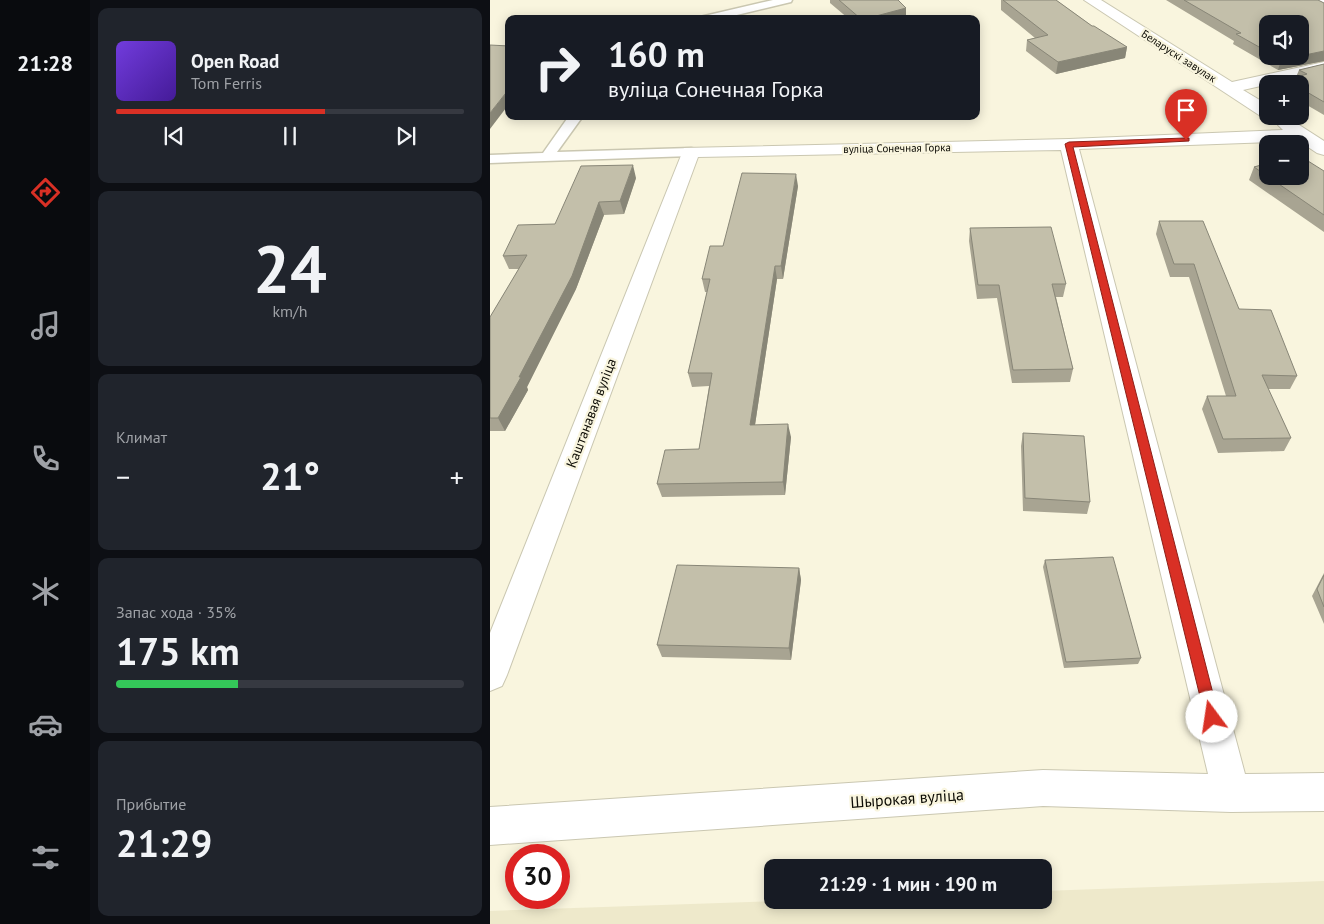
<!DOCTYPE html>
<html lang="ru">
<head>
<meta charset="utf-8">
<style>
  body { margin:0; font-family:"PT Sans",sans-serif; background:#20242c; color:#f1f3f6; height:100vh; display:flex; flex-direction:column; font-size:19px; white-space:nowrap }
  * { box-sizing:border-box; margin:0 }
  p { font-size:16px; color:#9ea1a6 }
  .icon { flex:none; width:28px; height:28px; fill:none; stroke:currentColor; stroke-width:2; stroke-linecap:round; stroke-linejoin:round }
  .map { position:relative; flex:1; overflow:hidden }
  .drawer { display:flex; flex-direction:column; gap:8px; padding:8px; background:#0d0f14; width:400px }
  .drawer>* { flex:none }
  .banner { position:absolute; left:15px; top:15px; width:475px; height:105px; border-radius:10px; box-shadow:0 2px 12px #0003; background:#171b24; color:#f1f3f6; overflow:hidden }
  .controls { position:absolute; left:769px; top:15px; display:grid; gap:10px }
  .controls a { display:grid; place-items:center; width:50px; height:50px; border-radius:10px; background:#171b24; box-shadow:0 2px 12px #0003; font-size:25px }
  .speed { position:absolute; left:15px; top:844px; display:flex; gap:10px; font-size:25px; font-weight:700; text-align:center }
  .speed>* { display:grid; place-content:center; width:65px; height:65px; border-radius:50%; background:#171b24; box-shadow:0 2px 12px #0003; line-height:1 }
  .speed .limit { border:8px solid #d22; background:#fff; color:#111 }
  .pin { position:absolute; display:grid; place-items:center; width:42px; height:42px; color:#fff; margin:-51px -21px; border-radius:50% 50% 50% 0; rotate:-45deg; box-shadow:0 0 5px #0007 }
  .pin .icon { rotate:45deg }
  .me { position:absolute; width:55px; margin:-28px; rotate:346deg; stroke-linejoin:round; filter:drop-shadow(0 0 4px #0008) }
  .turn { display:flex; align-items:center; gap:18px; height:105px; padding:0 20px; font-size:22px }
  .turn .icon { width:65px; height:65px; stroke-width:2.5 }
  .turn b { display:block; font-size:35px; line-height:42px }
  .big { font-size:38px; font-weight:800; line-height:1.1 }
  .drawer .tile { flex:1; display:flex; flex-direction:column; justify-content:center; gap:8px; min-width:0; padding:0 18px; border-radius:10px; background:#20242c }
  .drawer .dial { align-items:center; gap:0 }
  .dial b { font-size:65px; line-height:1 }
  .song { display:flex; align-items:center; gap:15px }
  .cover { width:60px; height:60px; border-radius:8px; background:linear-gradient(135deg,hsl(260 70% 55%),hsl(260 70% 35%)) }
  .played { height:5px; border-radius:2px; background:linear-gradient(90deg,#d93025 60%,#363941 60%) }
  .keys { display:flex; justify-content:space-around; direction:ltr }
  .heat { display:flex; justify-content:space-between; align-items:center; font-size:28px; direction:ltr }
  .charge { height:8px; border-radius:4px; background:linear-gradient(90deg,#34c759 35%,#363941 0) }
  .trip { position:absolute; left:274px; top:859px; width:288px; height:50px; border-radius:10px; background:#171b24; box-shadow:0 2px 12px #0003; font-weight:800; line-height:50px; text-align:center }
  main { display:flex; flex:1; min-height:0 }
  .menu { display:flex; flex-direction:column; width:90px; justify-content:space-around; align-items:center; background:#090b0e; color:#9ea1a6 }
  .menu .icon { width:35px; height:35px }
  .menu .on { color:#d93025 }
  .menu b { font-size:22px; color:#f1f3f6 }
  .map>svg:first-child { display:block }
  .built { fill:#eee9cb }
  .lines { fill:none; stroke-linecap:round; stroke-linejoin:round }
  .lane-casing { stroke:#cac7b1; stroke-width:3 }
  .street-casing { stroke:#cac7b1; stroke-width:2 }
  .lane { fill:#fff; fill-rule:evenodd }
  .street { fill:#fff; fill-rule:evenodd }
  .wall { fill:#a8a492; fill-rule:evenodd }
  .shaded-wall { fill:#888677 }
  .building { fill:#c3bfaa; stroke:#888677 }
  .route { fill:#d93025; stroke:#8d1f18 }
  .labels { text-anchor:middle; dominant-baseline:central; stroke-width:4.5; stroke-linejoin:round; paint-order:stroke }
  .far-street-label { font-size:11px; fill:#0d0c05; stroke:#f9f5de }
  .street-label { font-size:14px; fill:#0d0c05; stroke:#f9f5de }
  .near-street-label { font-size:16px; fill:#0d0c05; stroke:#f9f5de }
</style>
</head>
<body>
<main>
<nav class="menu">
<b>21:28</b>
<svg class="icon on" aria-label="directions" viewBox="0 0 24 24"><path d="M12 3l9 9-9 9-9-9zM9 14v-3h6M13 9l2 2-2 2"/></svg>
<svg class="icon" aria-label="music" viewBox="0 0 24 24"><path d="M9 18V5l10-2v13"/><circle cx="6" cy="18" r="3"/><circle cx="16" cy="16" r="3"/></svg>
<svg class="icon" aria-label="phone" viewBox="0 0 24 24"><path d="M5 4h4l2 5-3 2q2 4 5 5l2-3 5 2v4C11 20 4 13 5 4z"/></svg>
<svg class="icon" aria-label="climate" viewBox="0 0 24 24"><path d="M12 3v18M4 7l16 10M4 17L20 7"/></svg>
<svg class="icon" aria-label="car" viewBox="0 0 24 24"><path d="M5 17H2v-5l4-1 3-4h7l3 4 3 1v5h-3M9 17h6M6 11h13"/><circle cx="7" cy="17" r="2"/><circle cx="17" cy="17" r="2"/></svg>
<svg class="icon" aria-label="filters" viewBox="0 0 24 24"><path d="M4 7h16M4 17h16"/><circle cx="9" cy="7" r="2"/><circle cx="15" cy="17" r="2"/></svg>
</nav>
<section class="drawer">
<div class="tile">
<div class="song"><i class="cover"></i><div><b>Open Road</b><p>Tom Ferris</p></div></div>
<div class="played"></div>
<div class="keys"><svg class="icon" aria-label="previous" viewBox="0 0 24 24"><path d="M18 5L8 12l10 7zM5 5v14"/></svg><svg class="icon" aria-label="pause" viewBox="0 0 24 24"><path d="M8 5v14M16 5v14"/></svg><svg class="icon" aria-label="next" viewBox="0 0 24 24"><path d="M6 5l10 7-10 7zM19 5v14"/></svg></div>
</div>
<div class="tile dial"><b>24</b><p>km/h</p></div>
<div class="tile"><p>Климат</p>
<div class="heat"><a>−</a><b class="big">21°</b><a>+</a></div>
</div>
<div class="tile"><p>Запас хода · 35%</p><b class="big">175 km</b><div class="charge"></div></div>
<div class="tile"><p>Прибытие</p><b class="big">21:29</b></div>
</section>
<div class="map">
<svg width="834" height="924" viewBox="0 0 834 924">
  <rect width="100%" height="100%" fill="#f9f5de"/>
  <!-- built -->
  <path class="built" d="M834,881V924H0V911L314,900H552L553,891Z"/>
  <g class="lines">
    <!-- lane casing -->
    <g class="lane-casing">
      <path id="lane" d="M283,0H302L301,2L230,19H209L210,17Z
        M827,0H834V4Z
        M79,116H93L67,152L201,148L206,149L208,152L206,155L201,156L0,163V155L53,153Z"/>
    </g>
    <!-- street casing -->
    <g class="street-casing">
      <path id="street" d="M594,0H611L742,82L834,62V72L753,90L778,105V116H784L778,118L772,117Z
        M797,120L803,121L834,141V155L827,153L809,141L589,149L755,774L834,773V811L741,812L553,806L0,845V807L553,770L718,774L571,150L208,157L17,675L12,686L0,691V633L194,148L579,139L793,130L788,125L791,121Z"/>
    </g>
    <!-- lane -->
    <use href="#lane" class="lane"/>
    <!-- street -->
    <use href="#street" class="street"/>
  </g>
  <!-- wall -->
  <path class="wall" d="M340,0H408L416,8V19H359L340,3Z
    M511,0H566L602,26L637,47L635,58L566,74L536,51L537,40L545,38L511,10Z
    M676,0H828L834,3V61L788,70L743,44L744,41ZM778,24H810V56H778Z
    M834,64V115L810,101V84H795L796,80L806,77L809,70Z
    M764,167L834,171V232L759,180Z
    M146,178L134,214L114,215L86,289L37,387L38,390L15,431H0V317L29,269H19L13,256L65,224Z
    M308,186L293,279H287L265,425L301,437L295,495L172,497L167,484L209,449L219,386L202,387L198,373L217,292H215L212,279L233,246Z
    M669,221L749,309L807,376L800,389H778L801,438L794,451L728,453L712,409L717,396H736L699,277H680L666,234Z
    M480,228L576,284L573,297H566L583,369L580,382L522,383L507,298L487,299L479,241Z
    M533,433L600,502L597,514L533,511L531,446Z
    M555,560L651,658L648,664L574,668L553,567Z
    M309,568L311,580L301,660L172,657L167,645Z
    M834,573V624L822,596Z"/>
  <!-- shaded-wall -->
  <path class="shaded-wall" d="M416,8V19H375Z
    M637,47L635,58L566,74L568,62Z
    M834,51V61L788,70L791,60Z
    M19,89V104L0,129V113Z
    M143,165L146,178L134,214L130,201Z
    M306,174L308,186L293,279L291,266Z
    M109,202L114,215L86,289L37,387L38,390L15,431L8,418L29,377Z
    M285,266L287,279L263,438L260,425Z
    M298,424L301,437L295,495L293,482Z
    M309,568L311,580L301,660L299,648Z"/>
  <!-- building -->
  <path class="building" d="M349,0H408L416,8L375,19H371Z
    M513,0H566L602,26H604L637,47L568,62L537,40L558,35Z
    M694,0H828L834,3V51L810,56V24H778V52L746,34L751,33Z
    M0,45L19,46V89L0,113Z
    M785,56H809L791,60Z
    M834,64V102L810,88V84H803L796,80L817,74L809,70Z
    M810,156L834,171V215L764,167L778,163V176H810Z
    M143,165L130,201L109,202L82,276L29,377H31L8,418H0V317L37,255L13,256L28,225L65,224L91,166Z
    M252,173L306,174L291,266H285L260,425L298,424L293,482L167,484L175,450L209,449L222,373H198L220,279H212L220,246H233Z
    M669,221H713L749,309L781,310L807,376L772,375L801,438L733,439L717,396H746L704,264H684Z
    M561,227L576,284H562L583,369L523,370L509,285H488L480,228Z
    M533,433L594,436L600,502L535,498Z
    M623,557L651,658L576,662L555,560Z
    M187,565L309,568L299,648L167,645Z
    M834,575V607L827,589Z"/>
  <!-- route -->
  <path class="route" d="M696,138H699V141L583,147L729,717L727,722L722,724L717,722L715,717L575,144L579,142Z"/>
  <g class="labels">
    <!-- far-street labels -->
    <g class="far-street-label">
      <text transform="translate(689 56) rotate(33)">Беларускі завулак</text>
      <text transform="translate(407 148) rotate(-1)">вуліца Сонечная Горка</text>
    </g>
    <!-- street labels -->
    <g class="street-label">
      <text transform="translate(101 413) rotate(-69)">Каштанавая вуліца</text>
    </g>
    <!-- near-street labels -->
    <g class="near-street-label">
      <text transform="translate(417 798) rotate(-4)">Шырокая вуліца</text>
    </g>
  </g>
</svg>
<div class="controls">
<a><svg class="icon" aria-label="sound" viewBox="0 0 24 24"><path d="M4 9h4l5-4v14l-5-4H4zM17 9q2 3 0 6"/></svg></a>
<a>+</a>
<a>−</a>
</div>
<div class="speed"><div class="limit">30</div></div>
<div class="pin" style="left:696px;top:140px;background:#d93025"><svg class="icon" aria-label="arrive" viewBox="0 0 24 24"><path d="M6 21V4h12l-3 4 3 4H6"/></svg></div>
<svg class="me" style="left:722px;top:717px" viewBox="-20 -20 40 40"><circle r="19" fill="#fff"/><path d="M0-13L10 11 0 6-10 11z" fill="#d93025"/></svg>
<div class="trip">21:29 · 1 мин · 190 m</div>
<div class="banner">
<div class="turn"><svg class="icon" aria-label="right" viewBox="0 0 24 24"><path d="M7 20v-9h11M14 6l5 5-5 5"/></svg><div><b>160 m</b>вуліца Сонечная Горка</div></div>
</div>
</div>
</main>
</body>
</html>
